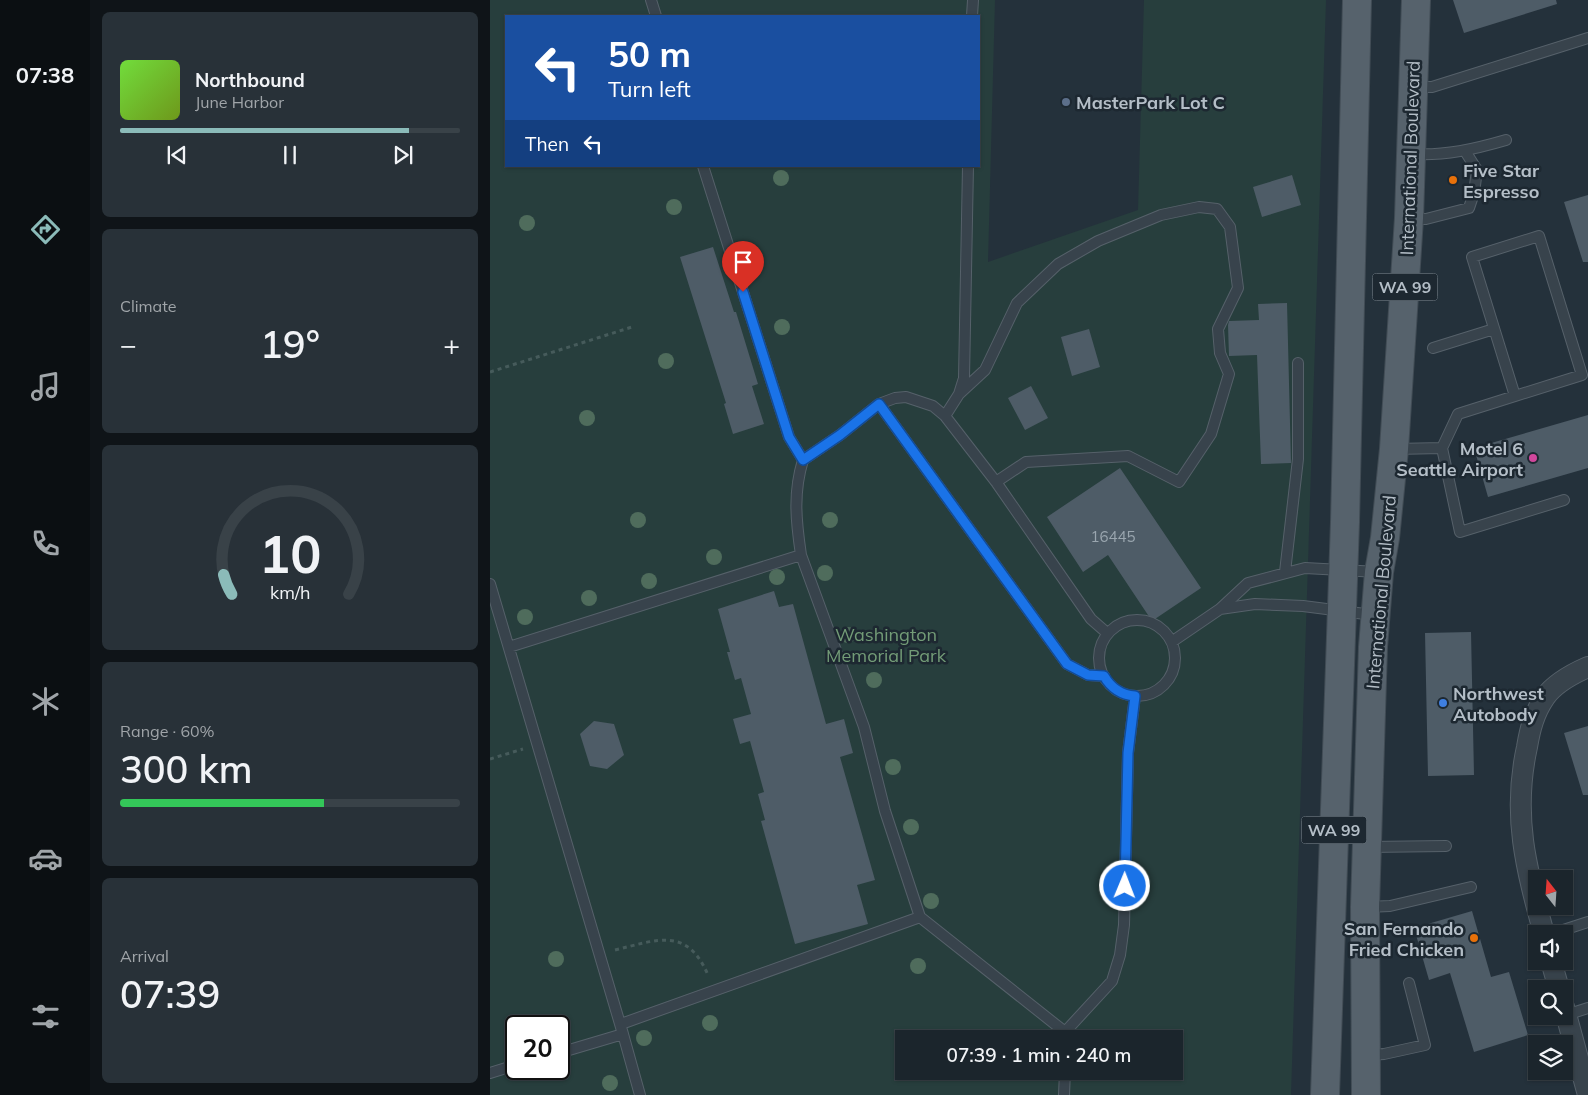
<!DOCTYPE html>
<html lang="en">
<head>
<meta charset="utf-8">
<style>
  body { margin:0; font-family:Mulish,sans-serif; background:#283138; color:#f1f3f6; height:100vh; display:flex; flex-direction:column; font-size:19px; white-space:nowrap }
  * { box-sizing:border-box; margin:0 }
  p { font-size:16px; color:#a0a5a9 }
  .icon { flex:none; width:28px; height:28px; fill:none; stroke:currentColor; stroke-width:2; stroke-linecap:round; stroke-linejoin:round }
  .map { position:relative; flex:1; overflow:hidden }
  .details { display:flex; flex-direction:column; gap:12px; padding:12px; background:#0f1418; width:400px }
  .details>* { flex:none }
  .banner { position:absolute; left:15px; top:15px; width:475px; height:152px; border-radius:0px; box-shadow:0 1px 4px #0004,0 0 0 1px #394248; background:#1a4fa0; color:#fff; overflow:hidden }
  .needle { width:32px; rotate:343deg }
  .tools { position:absolute; left:1038px; top:870px; display:grid; gap:10px }
  .tools a { display:grid; place-items:center; width:45px; height:45px; border-radius:0px; background:#1b252c; box-shadow:0 1px 4px #0004,0 0 0 1px #394248; font-size:25px }
  .speed { position:absolute; left:15px; top:1015px; display:flex; gap:10px; font-size:25px; font-weight:700; text-align:center }
  .speed>* { display:grid; place-content:center; width:65px; height:65px; border-radius:50%; background:#1b252c; box-shadow:0 1px 4px #0004,0 0 0 1px #394248; line-height:1 }
  .speed .limit { border:2px solid #111; border-radius:8px; background:#fff; color:#111 }
  .pin { position:absolute; display:grid; place-items:center; width:42px; height:42px; color:#fff; margin:-51px -21px; border-radius:50% 50% 50% 0; rotate:-45deg; box-shadow:0 0 5px #0007 }
  .pin .icon { rotate:45deg }
  .me { position:absolute; width:55px; margin:-28px; rotate:1deg; stroke-linejoin:round; filter:drop-shadow(0 0 4px #0008) }
  .turn { display:flex; align-items:center; gap:18px; height:105px; padding:0 20px; font-size:22px }
  .turn .icon { width:65px; height:65px; stroke-width:2.5 }
  .turn b { display:block; font-size:35px; line-height:42px }
  .then { display:flex; align-items:center; height:48px; padding:0 20px; background:#0003; gap:10px; font-size:19px }
  .big { font-size:38px; font-weight:600; line-height:1.1 }
  .details .widget { flex:1; display:flex; flex-direction:column; justify-content:center; gap:8px; min-width:0; padding:0 18px; border-radius:8px; background:#283138 }
  .details .dial { align-items:center; gap:0 }
  .dial svg { height:130px; overflow:visible; fill:none; stroke:#394248; stroke-width:7; stroke-linecap:round; text-anchor:middle }
  .dial text { fill:#f1f3f6; stroke:none }
  .song { display:flex; align-items:center; gap:15px }
  .cover { width:60px; height:60px; border-radius:8px; background:linear-gradient(135deg,hsl(100 70% 55%),hsl(80 70% 35%)) }
  .played { height:5px; border-radius:2px; background:linear-gradient(90deg,#8bbbb9 85%,#394248 85%) }
  .keys { display:flex; justify-content:space-around; direction:ltr }
  .heat { display:flex; justify-content:space-between; align-items:center; font-size:28px; direction:ltr }
  .charge { height:8px; border-radius:4px; background:linear-gradient(90deg,#34c759 60%,#394248 0) }
  .trip { position:absolute; left:405px; top:1030px; width:288px; height:50px; border-radius:0px; background:#1b252c; box-shadow:0 1px 4px #0004,0 0 0 1px #394248; font-weight:600; line-height:50px; text-align:center }
  main { display:flex; flex:1; min-height:0 }
  .tabs { display:flex; flex-direction:column; width:90px; justify-content:space-around; align-items:center; background:#0b0f12; color:#a0a5a9 }
  .tabs .icon { width:35px; height:35px }
  .tabs .active { color:#8bbbb9 }
  .tabs b { font-size:22px; color:#f1f3f6 }
  .map>svg:first-child { display:block }
  .green { fill:#273e3d; fill-rule:evenodd }
  .building { fill:#4e5c67 }
  .lines { fill:none; stroke-linecap:round; stroke-linejoin:round }
  .service-casing { stroke:#56616a; stroke-width:12 }
  .minor-casing { stroke:#56616a; stroke-width:22 }
  .primary-casing { stroke:#414c55; stroke-width:30 }
  .path { stroke:#465b5b; stroke-width:3; stroke-dasharray:4 4; stroke-linecap:butt }
  .service { stroke:#38434c; stroke-width:10 }
  .minor { stroke:#38434c; stroke-width:20 }
  .primary { stroke:#56626c; stroke-width:28 }
  .tree { fill:#4f6c5c }
  .route-casing { stroke:#114b97; stroke-width:12 }
  .route { stroke:#1a73e8; stroke-width:9 }
  .service-dot { fill:#5c6f8a; stroke:#1d2831; stroke-width:2 }
  .food-dot { fill:#e8710a; stroke:#1d2831; stroke-width:2 }
  .hotel-dot { fill:#d1479c; stroke:#1d2831; stroke-width:2 }
  .shop-dot { fill:#3f7fe0; stroke:#1d2831; stroke-width:2 }
  .labels { text-anchor:middle; dominant-baseline:central; stroke-width:5; stroke-linejoin:round; paint-order:stroke }
  .number-label { font-size:15px; fill:#9aa6af }
  .shield { fill:#1d2831; stroke:#87919a; stroke-width:1 }
  .shield-label { font-size:16px; font-weight:bold; fill:#b4bec7 }
  .poi-label { font-size:18px; font-weight:bold; fill:#b4bec7; stroke:#1d2831; text-anchor:start }
  .street-label { font-size:18px; fill:#b4bec7; stroke:#1d2831 }
  .park-label { font-size:18px; fill:#739c77; stroke:#1d2831 }
</style>
</head>
<body>
<main>
<nav class="tabs">
<b>07:38</b>
<svg class="icon active" aria-label="directions" viewBox="0 0 24 24"><path d="M12 3l9 9-9 9-9-9zM9 14v-3h6M13 9l2 2-2 2"/></svg>
<svg class="icon" aria-label="music" viewBox="0 0 24 24"><path d="M9 18V5l10-2v13"/><circle cx="6" cy="18" r="3"/><circle cx="16" cy="16" r="3"/></svg>
<svg class="icon" aria-label="phone" viewBox="0 0 24 24"><path d="M5 4h4l2 5-3 2q2 4 5 5l2-3 5 2v4C11 20 4 13 5 4z"/></svg>
<svg class="icon" aria-label="climate" viewBox="0 0 24 24"><path d="M12 3v18M4 7l16 10M4 17L20 7"/></svg>
<svg class="icon" aria-label="car" viewBox="0 0 24 24"><path d="M5 17H2v-5l4-1 3-4h7l3 4 3 1v5h-3M9 17h6M6 11h13"/><circle cx="7" cy="17" r="2"/><circle cx="17" cy="17" r="2"/></svg>
<svg class="icon" aria-label="filters" viewBox="0 0 24 24"><path d="M4 7h16M4 17h16"/><circle cx="9" cy="7" r="2"/><circle cx="15" cy="17" r="2"/></svg>
</nav>
<section class="details">
<div class="widget">
<div class="song"><i class="cover"></i><div><b>Northbound</b><p>June Harbor</p></div></div>
<div class="played"></div>
<div class="keys"><svg class="icon" aria-label="previous" viewBox="0 0 24 24"><path d="M18 5L8 12l10 7zM5 5v14"/></svg><svg class="icon" aria-label="pause" viewBox="0 0 24 24"><path d="M8 5v14M16 5v14"/></svg><svg class="icon" aria-label="next" viewBox="0 0 24 24"><path d="M6 5l10 7-10 7zM19 5v14"/></svg></div>
</div>
<div class="widget"><p>Climate</p>
<div class="heat"><a>−</a><b class="big">19°</b><a>+</a></div>
</div>
<div class="widget dial"><svg viewBox="0 0 100 80">
<path d="M14 69A42 42 0 1 1 86 69"/>
<path d="M14 69A42 42 0 0 1 9 57" stroke="#8bbbb9"/>
<text x="50" y="56" font-size="32" font-weight="700">10</text>
<text x="50" y="72" font-size="11">km/h</text>
</svg></div>
<div class="widget"><p>Range · 60%</p><b class="big">300 km</b><div class="charge"></div></div>
<div class="widget"><p>Arrival</p><b class="big">07:39</b></div>
</section>
<div class="map">
<svg width="1098" height="1095" viewBox="0 0 1098 1095">
  <rect width="100%" height="100%" fill="#24313b"/>
  <!-- green -->
  <path class="green" d="M0,0H505L498,262L648,210L654,0H836L801,1095H0ZM16,16H489V166H16ZM26,1026H69V1069H26ZM414,1039H684V1071H414Z"/>
  <!-- building -->
  <path class="building" d="M963,0H1066L1067,4L974,33Z
    M802,175L811,205L772,217L763,187Z
    M1098,195V262H1093L1074,202Z
    M223,247L244,312H246L268,384L262,386L274,424L243,434L234,404L236,403L190,257Z
    M797,303L801,463L771,464L767,355L739,356L738,325L739,321L769,320L768,304Z
    M599,329L610,367L582,376L571,337Z
    M541,386L558,418L535,430L518,398Z
    M1098,415V468L998,497L984,448Z
    M630,468L711,588L662,621L618,555L593,572L557,517Z
    M284,591L289,607L303,604L336,724L354,719L363,753L350,757L385,880L367,885L378,924L305,944L271,821L275,820L268,794L274,792L260,741L250,744L243,719L261,714L251,678L245,680L237,652H240L228,609Z
    M981,632L984,775L938,776L935,633Z
    M104,721L124,724L134,755L117,769L100,766L90,734Z
    M1098,726V795H1093L1074,733Z
    M982,911L1001,977L1019,972L1038,1035L984,1052L960,973L939,980L924,928Z"/>
  <g class="lines">
    <!-- service casing -->
    <g class="service-casing">
      <path id="service" d="M161,0L166,16
        M482,16L483,0
        M924,87H942L1098,38
        M922,154C955,156 985,149 1016,140
        M920,219H936L979,208L984,193L987,170L975,151
        M943,348L1004,329
        M469,394L495,370L527,303L568,264L608,241L671,215L709,207L727,209L740,227L748,288L728,329L730,353L739,374L721,434L689,482L638,456L536,462L506,482
        M389,404L577,664L598,675L614,676
        M455,416L469,394L474,378L478,166
        M952,448L968,414L1025,396L982,257L1049,236L1092,375L1025,396
        M905,449L952,448L970,532L1074,500
        M313,460L350,435L389,404L405,398L416,397L443,406L455,416L506,482L601,619L617,633
        M795,572L808,459V363
        M0,584L133,1034
        M730,609L765,604L813,606L883,615
        M609 658a38 38 0 1 1 76 0a38 38 0 1 1-76 0Z
        M683,641L730,609L758,583L815,568L888,572
        M19,647L311,555C306,521 303,493 313,460L299,437L213,166
        M878,847L956,846
        M876,907L900,906L981,887
        M430,917L575,1032V1039
        M1061,934L1098,922
        M1076,1015L1098,1008
        M131,1024L430,917L395,811L374,727L311,555
        M575,1032L622,981L630,955L634,925L638,753L645,696
        M69,1053L133,1034L150,1095
        M878,1055L894,1054L935,1045L919,983
        M0,1073L26,1065
        M574,1095L575,1071"/>
    </g>
    <!-- minor casing -->
    <g class="minor-casing">
      <path id="minor" d="M1054,934C1036,868 1022,815 1037,747C1040,729 1044,713 1055,697C1065,683 1082,674 1098,667
        M1061,961L1069,989
        M1074,1007L1098,1095"/>
    </g>
    <!-- primary casing -->
    <g class="primary-casing">
      <path id="primary" d="M835,1095L855,522L867,0
        M876,1095L875,907L883,647L889,572L895,538L904,449L919,218L926,0"/>
    </g>
    <!-- path -->
    <path class="path" d="M0,372L142,327
      M0,759L33,749
      M125,950C167,940 197,926 218,975"/>
    <!-- service -->
    <use href="#service" class="service"/>
    <!-- minor -->
    <use href="#minor" class="minor"/>
    <!-- primary -->
    <use href="#primary" class="primary"/>
  </g>
  <!-- trees -->
  <g class="tree">
    <circle cx="291" cy="178" r="8"/>
    <circle cx="184" cy="207" r="8"/>
    <circle cx="37" cy="223" r="8"/>
    <circle cx="292" cy="327" r="8"/>
    <circle cx="176" cy="361" r="8"/>
    <circle cx="97" cy="418" r="8"/>
    <circle cx="148" cy="520" r="8"/>
    <circle cx="340" cy="520" r="8"/>
    <circle cx="224" cy="557" r="8"/>
    <circle cx="335" cy="573" r="8"/>
    <circle cx="287" cy="577" r="8"/>
    <circle cx="159" cy="581" r="8"/>
    <circle cx="99" cy="598" r="8"/>
    <circle cx="35" cy="617" r="8"/>
    <circle cx="358" cy="635" r="8"/>
    <circle cx="384" cy="680" r="8"/>
    <circle cx="403" cy="767" r="8"/>
    <circle cx="421" cy="827" r="8"/>
    <circle cx="441" cy="901" r="8"/>
    <circle cx="66" cy="959" r="8"/>
    <circle cx="428" cy="966" r="8"/>
    <circle cx="220" cy="1023" r="8"/>
    <circle cx="154" cy="1038" r="8"/>
    <circle cx="120" cy="1083" r="8"/>
  </g>
  <g class="lines">
    <!-- route casing -->
    <g class="route-casing">
      <path id="route" d="M253,292L299,437L313,460L350,435L389,404L577,664L598,675L614,676C621,688 632,695 645,696L638,753L635,886"/>
    </g>
    <!-- route -->
    <use href="#route" class="route"/>
  </g>
  <!-- markers -->
  <circle class="service-dot" cx="576" cy="102" r="5"/>
  <g class="food-dot">
    <circle cx="963" cy="180" r="5"/>
    <circle cx="984" cy="938" r="5"/>
  </g>
  <circle class="hotel-dot" cx="1043" cy="458" r="5"/>
  <circle class="shop-dot" cx="953" cy="703" r="5"/>
  <g class="labels">
    <!-- number labels -->
    <g class="number-label">
      <text x="623" y="536">16445</text>
    </g>
    <!-- shield labels -->
    <g class="shield">
      <rect x="882.5" y="273.5" width="65" height="27" rx="4"/>
      <rect x="811.5" y="816.5" width="65" height="27" rx="4"/>
    </g>
    <g class="shield-label">
      <text x="915" y="287">WA 99</text>
      <text x="844" y="830">WA 99</text>
    </g>
    <!-- poi labels -->
    <g class="poi-label">
      <text x="586" y="102">MasterPark Lot C</text>
      <text x="973" y="170">Five Star<tspan x="973" dy="21">Espresso</tspan></text>
      <text x="1033" y="448" text-anchor="end">Motel 6<tspan x="1033" dy="21">Seattle Airport</tspan></text>
      <text x="963" y="693">Northwest<tspan x="963" dy="21">Autobody</tspan></text>
      <text x="974" y="928" text-anchor="end">San Fernando<tspan x="974" dy="21">Fried Chicken</tspan></text>
    </g>
    <!-- street labels -->
    <g class="street-label">
      <text transform="translate(920 158) rotate(-88)">International Boulevard</text>
      <text transform="translate(891 592) rotate(-85)">International Boulevard</text>
    </g>
    <!-- park labels -->
    <g class="park-label">
      <text x="396" y="634">Washington<tspan x="396" dy="21">Memorial Park</tspan></text>
    </g>
  </g>
</svg>
<div class="tools">
<a><svg class="needle" viewBox="-14 -14 28 28"><path d="M0-13l5 13h-10z" fill="#e53935"/><path d="M0 13l5-13h-10z" fill="#a0a5a9"/></svg></a>
<a><svg class="icon" aria-label="sound" viewBox="0 0 24 24"><path d="M4 9h4l5-4v14l-5-4H4zM17 9q2 3 0 6"/></svg></a>
<a><svg class="icon" aria-label="search" viewBox="0 0 24 24"><circle cx="10" cy="10" r="6"/><path d="M15 15l6 6"/></svg></a>
<a><svg class="icon" aria-label="layers" viewBox="0 0 24 24"><path d="M12 4l9 5-9 5-9-5zM3 14l9 5 9-5"/></svg></a>
</div>
<div class="speed"><div class="limit">20</div></div>
<div class="pin" style="left:253px;top:292px;background:#d93025"><svg class="icon" aria-label="arrive" viewBox="0 0 24 24"><path d="M6 21V4h12l-3 4 3 4H6"/></svg></div>
<svg class="me" style="left:635px;top:886px" viewBox="-20 -20 40 40"><circle r="17" fill="#1a73e8" stroke="#fff" stroke-width="3"/><path d="M0-11L8 9 0 5-8 9z" fill="#fff"/></svg>
<div class="trip">07:39 · 1 min · 240 m</div>
<div class="banner">
<div class="turn"><svg class="icon" aria-label="left" viewBox="0 0 24 24"><path d="M17 20v-9H6M10 6l-5 5 5 5"/></svg><div><b>50 m</b>Turn left</div></div>
<div class="then">Then<svg class="icon" aria-label="left" viewBox="0 0 24 24"><path d="M17 20v-9H6M10 6l-5 5 5 5"/></svg></div>
</div>
</div>
</main>
</body>
</html>
